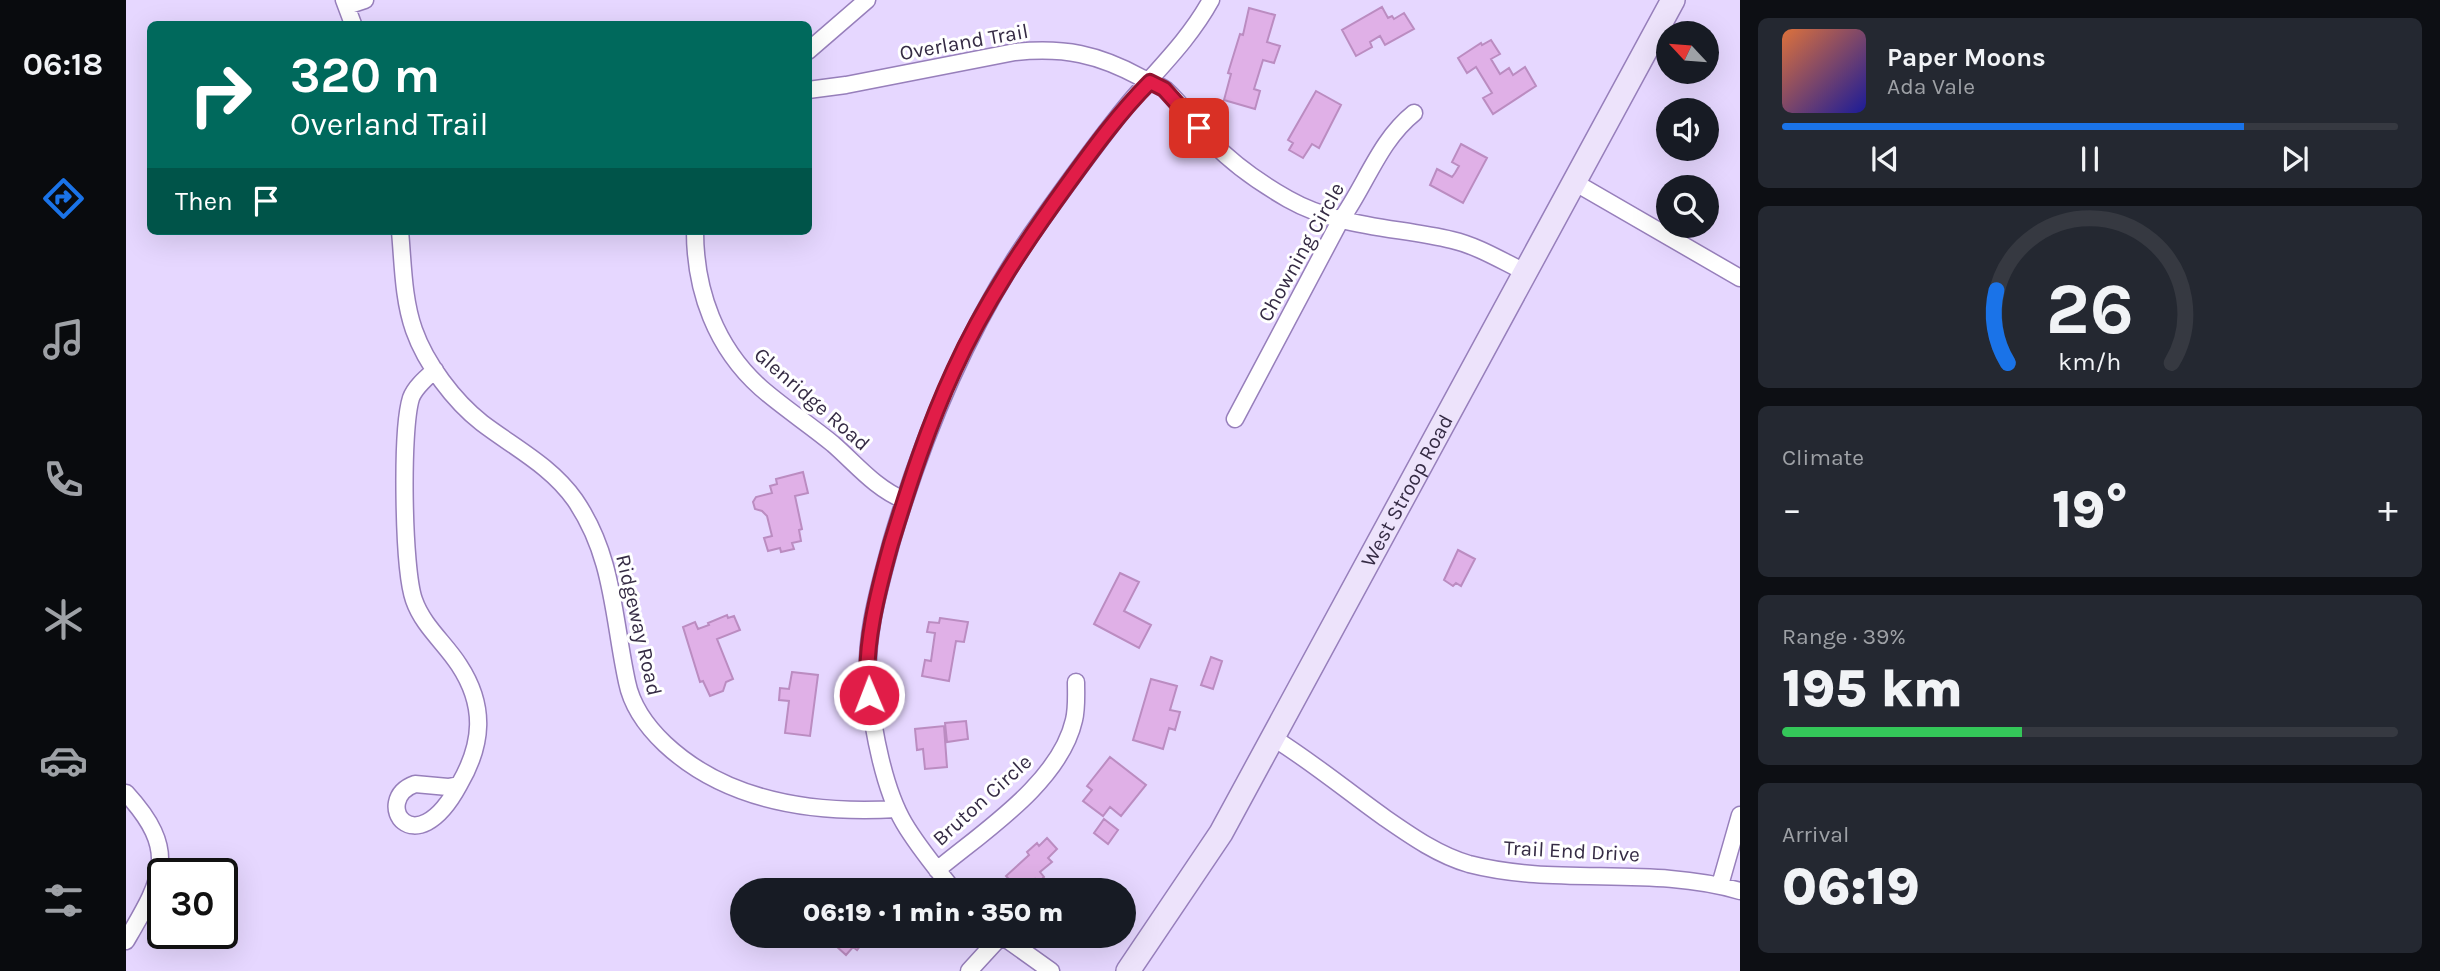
<!DOCTYPE html>
<html lang="en">
<head>
<meta charset="utf-8">
<style>
  body { margin:0; font-family:Karla,sans-serif; background:#242831; color:#f1f3f6; height:100vh; display:flex; flex-direction:column; font-size:26px; white-space:nowrap }
  * { box-sizing:border-box; margin:0 }
  p { font-size:23px; color:#9ea1a6 }
  .icon { flex:none; width:38px; height:38px; fill:none; stroke:currentColor; stroke-width:2; stroke-linecap:round; stroke-linejoin:round }
  .map { position:relative; flex:1; overflow:hidden }
  .panel { display:flex; flex-direction:column; gap:18px; padding:18px; background:#0d0f14; width:700px }
  .panel>* { flex:none }
  .top-card { position:absolute; left:21px; top:21px; width:665px; height:214px; border-radius:10px; box-shadow:0 7px 28px #0002; background:#00695c; color:#fff; overflow:hidden }
  .needle { width:46px; rotate:296deg }
  .buttons { position:absolute; left:1530px; top:21px; display:grid; gap:14px }
  .buttons a { display:grid; place-items:center; width:63px; height:63px; border-radius:50%; background:#171b24; box-shadow:0 7px 28px #0002; font-size:35px }
  .speed { position:absolute; left:21px; top:858px; display:flex; gap:14px; font-size:35px; font-weight:700; text-align:center }
  .speed>* { display:grid; place-content:center; width:91px; height:91px; border-radius:50%; background:#171b24; box-shadow:0 7px 28px #0002; line-height:1 }
  .speed .limit { border:4px solid #111; border-radius:10px; background:#fff; color:#111 }
  .pin { position:absolute; display:grid; place-items:center; width:60px; height:60px; color:#fff; margin:-30px; border-radius:14px; box-shadow:0 4px 10px #0006 }
  .me { position:absolute; width:77px; margin:-38px; rotate:359deg; stroke-linejoin:round; filter:drop-shadow(0 0 5px #0008) }
  .turn { display:flex; align-items:center; gap:24px; height:147px; padding:0 28px; font-size:32px }
  .turn .icon { width:91px; height:91px; stroke-width:2.5 }
  .turn b { display:block; font-size:49px; line-height:60px }
  .then { display:flex; align-items:center; height:66px; padding:0 28px; background:#0003; gap:14px; font-size:26px }
  .big { font-size:52px; font-weight:800; line-height:1.1 }
  .panel .card { flex:1; display:flex; flex-direction:column; justify-content:center; gap:10px; min-width:0; padding:0 24px; border-radius:10px; background:#242831 }
  .panel .dial { align-items:center; gap:0 }
  .dial svg { height:182px; overflow:visible; fill:none; stroke:#363941; stroke-width:7; stroke-linecap:round; text-anchor:middle }
  .dial text { fill:#f1f3f6; stroke:none }
  .song { display:flex; align-items:center; gap:21px }
  .cover { width:84px; height:84px; border-radius:10px; background:linear-gradient(135deg,hsl(20 70% 55%),hsl(240 70% 35%)) }
  .played { height:7px; border-radius:4px; background:linear-gradient(90deg,#1a73e8 75%,#363941 75%) }
  .keys { display:flex; justify-content:space-around; direction:ltr }
  .heat { display:flex; justify-content:space-between; align-items:center; font-size:38px; direction:ltr }
  .charge { height:10px; border-radius:5px; background:linear-gradient(90deg,#34c759 39%,#363941 0) }
  .trip { position:absolute; left:604px; top:878px; width:406px; height:70px; border-radius:35px; background:#171b24; box-shadow:0 7px 28px #0002; font-weight:800; line-height:70px; text-align:center }
  main { display:flex; flex:1; min-height:0 }
  .menu { display:flex; flex-direction:column; width:126px; justify-content:space-around; align-items:center; background:#090b0e; color:#9ea1a6 }
  .menu .icon { width:49px; height:49px }
  .menu .selected { color:#1a73e8 }
  .menu b { font-size:32px; color:#f1f3f6 }
  .map>svg:first-child { display:block }
  .building { fill:#e0b0e7; stroke:#bb8cc1; stroke-width:2 }
  .lines { fill:none; stroke-linecap:round; stroke-linejoin:round }
  .minor-casing { stroke:#977fbb; stroke-width:19 }
  .secondary-casing { stroke:#977fbb; stroke-width:26 }
  .minor { stroke:#fff; stroke-width:16 }
  .secondary { stroke:#ede3fb; stroke-width:23 }
  .route-casing { stroke:#92132f; stroke-width:18 }
  .route { stroke:#e11d48; stroke-width:12 }
  .labels { text-anchor:middle; dominant-baseline:central; stroke-width:6; stroke-linejoin:round; paint-order:stroke }
  .street-label { font-size:21px; fill:#352b44; stroke:#fff }
</style>
</head>
<body>
<main>
<nav class="menu">
<b>06:18</b>
<svg class="icon selected" aria-label="directions" viewBox="0 0 24 24"><path d="M12 3l9 9-9 9-9-9zM9 14v-3h6M13 9l2 2-2 2"/></svg>
<svg class="icon" aria-label="music" viewBox="0 0 24 24"><path d="M9 18V5l10-2v13"/><circle cx="6" cy="18" r="3"/><circle cx="16" cy="16" r="3"/></svg>
<svg class="icon" aria-label="phone" viewBox="0 0 24 24"><path d="M5 4h4l2 5-3 2q2 4 5 5l2-3 5 2v4C11 20 4 13 5 4z"/></svg>
<svg class="icon" aria-label="climate" viewBox="0 0 24 24"><path d="M12 3v18M4 7l16 10M4 17L20 7"/></svg>
<svg class="icon" aria-label="car" viewBox="0 0 24 24"><path d="M5 17H2v-5l4-1 3-4h7l3 4 3 1v5h-3M9 17h6M6 11h13"/><circle cx="7" cy="17" r="2"/><circle cx="17" cy="17" r="2"/></svg>
<svg class="icon" aria-label="filters" viewBox="0 0 24 24"><path d="M4 7h16M4 17h16"/><circle cx="9" cy="7" r="2"/><circle cx="15" cy="17" r="2"/></svg>
</nav>
<div class="map">
<svg width="1614" height="971" viewBox="0 0 1614 971">
  <rect width="100%" height="100%" fill="#e6d7ff"/>
  <!-- building -->
  <path class="building" d="M1256,7L1262,18L1266,16L1268,19L1278,13L1288,29L1259,45L1254,36L1244,42L1246,47L1230,56L1216,30Z
    M1123,8L1149,15L1141,42L1154,46L1148,63L1137,60L1128,89L1134,91L1129,109L1098,100L1105,74L1102,73L1114,34L1117,35Z
    M1365,40L1374,54L1365,59L1374,74L1383,68L1387,75L1399,67L1410,86L1367,114L1357,98L1366,93L1350,67L1341,73L1332,58L1355,43L1356,45Z
    M1190,91L1215,105L1193,148L1186,144L1177,158L1163,150L1167,143L1162,140Z
    M1335,144L1361,158L1337,203L1304,185L1311,169L1326,177L1329,173L1333,166L1326,162Z
    M677,472L682,493L669,496L676,529L673,530L675,541L666,543L668,549L655,552L654,548L642,551L638,538L646,536L641,516L636,511L629,509L627,502L630,497L646,493L644,486L651,484L650,479Z
    M1332,550L1349,559L1335,586L1330,583L1327,586L1318,580Z
    M994,573L1013,582L998,611L1025,625L1013,648L968,624Z
    M601,615L602,618L608,616L614,630L591,639L607,679L600,682L597,691L584,696L577,681L574,682L557,627L569,622L572,629L583,625L582,623Z
    M814,618L842,622L838,642L830,641L823,681L796,676L799,660L805,661L809,633L801,632L803,622L813,623Z
    M1085,657L1096,661L1087,689L1075,685Z
    M666,672L692,675L684,736L659,733L663,701L653,700L654,688L663,689Z
    M1025,679L1051,686L1044,710L1054,712L1049,730L1043,728L1037,749L1007,740Z
    M840,721L842,739L821,742L819,723Z
    M818,726L821,767L799,769L797,749L791,750L789,729Z
    M984,757L1020,785L995,816L984,807L977,816L957,801L966,790L961,786Z
    M978,819L992,830L982,844L968,833Z
    M921,838L931,849L922,858L926,862L914,872L918,877L912,883L909,879L894,891L880,876L903,855L901,852L911,843L913,846Z
    M699,936H742L731,950L727,947L720,955Z"/>
  <g class="lines">
    <!-- minor casing -->
    <g class="minor-casing">
      <path id="minor" d="M218,0L227,24
        M221,6L239,0
        M682,51L741,0
        M682,90L720,85L889,52C938,47 972,54 1016,78C1024,82 1033,85 1040,90C1057,105 1070,126 1086,142C1108,165 1134,183 1162,199C1213,228 1271,227 1326,240C1352,246 1376,261 1399,272
        M1448,182L1614,278
        M274,231C277,263 277,299 288,330C300,364 328,401 356,423C389,448 425,466 449,500C488,557 487,618 501,682C506,707 520,726 539,744C601,802 688,814 771,809
        M569,231C569,291 590,348 635,388C658,408 684,425 707,444C730,464 749,488 778,500
        M309,370C300,378 289,387 285,398C275,430 277,569 288,600C297,626 319,643 333,665C360,706 357,744 333,785
        M1109,419L1214,221C1240,185 1253,141 1288,113
        M1146,737C1185,761 1221,791 1259,818C1285,836 1312,855 1343,864C1432,887 1525,865 1614,891
        M289,784L322,787L333,785C288,868 245,800 289,784Z
        M0,793C54,852 36,879 0,941
        M811,870C858,831 934,782 948,720C951,708 950,694 950,682
        M1594,885L1614,815
        M828,891C811,869 792,847 778,823C758,789 747,730 743,691C737,641 753,588 766,540C799,429 844,320 912,225C941,184 971,142 1003,103C1032,69 1063,40 1085,0
        M876,936L925,971
        M843,971L875,936"/>
    </g>
    <!-- secondary casing -->
    <g class="secondary-casing">
      <g id="secondary">
        <path id="s1" d="M1002,971L1095,833L1547,0"/>
      </g>
    </g>
    <!-- minor -->
    <use href="#minor" class="minor"/>
    <!-- secondary -->
    <use href="#secondary" class="secondary"/>
  </g>
  <g class="lines">
    <!-- route casing -->
    <g class="route-casing">
      <path id="route" d="M743,695C736,651 753,587 765,544C783,485 802,426 828,370C858,304 899,243 941,185C967,149 993,113 1024,82L1038,89L1073,128"/>
    </g>
    <!-- route -->
    <use href="#route" class="route"/>
  </g>
  <g class="labels">
    <!-- street labels -->
    <g class="street-label">
      <text transform="translate(838 42) rotate(-10)">Overland Trail</text>
      <text transform="translate(1175 252) rotate(-61)">Chowning Circle</text>
      <text transform="translate(686 399) rotate(41)">Glenridge Road</text>
      <text stroke="none"><textPath href="#s1" startOffset="556">West Stroop Road</textPath></text>
      <text transform="translate(513 625) rotate(77)">Ridgeway Road</text>
      <text transform="translate(856 800) rotate(-42)">Bruton Circle</text>
      <text transform="translate(1446 851) rotate(3)">Trail End Drive</text>
    </g>
  </g>
</svg>
<div class="buttons">
<a><svg class="needle" viewBox="-14 -14 28 28"><path d="M0-13l5 13h-10z" fill="#e53935"/><path d="M0 13l5-13h-10z" fill="#9ea1a6"/></svg></a>
<a><svg class="icon" aria-label="sound" viewBox="0 0 24 24"><path d="M4 9h4l5-4v14l-5-4H4zM17 9q2 3 0 6"/></svg></a>
<a><svg class="icon" aria-label="search" viewBox="0 0 24 24"><circle cx="10" cy="10" r="6"/><path d="M15 15l6 6"/></svg></a>
</div>
<div class="speed"><div class="limit">30</div></div>
<div class="pin" style="left:1073px;top:128px;background:#d93025"><svg class="icon" aria-label="arrive" viewBox="0 0 24 24"><path d="M6 21V4h12l-3 4 3 4H6"/></svg></div>
<svg class="me" style="left:743px;top:695px" viewBox="-20 -20 40 40"><circle r="17" fill="#e11d48" stroke="#fff" stroke-width="3"/><path d="M0-11L8 9 0 5-8 9z" fill="#fff"/></svg>
<div class="trip">06:19 · 1 min · 350 m</div>
<div class="top-card">
<div class="turn"><svg class="icon" aria-label="right" viewBox="0 0 24 24"><path d="M7 20v-9h11M14 6l5 5-5 5"/></svg><div><b>320 m</b>Overland Trail</div></div>
<div class="then">Then<svg class="icon" aria-label="arrive" viewBox="0 0 24 24"><path d="M6 21V4h12l-3 4 3 4H6"/></svg></div>
</div>
</div>
<section class="panel">
<div class="card">
<div class="song"><i class="cover"></i><div><b>Paper Moons</b><p>Ada Vale</p></div></div>
<div class="played"></div>
<div class="keys"><svg class="icon" aria-label="previous" viewBox="0 0 24 24"><path d="M18 5L8 12l10 7zM5 5v14"/></svg><svg class="icon" aria-label="pause" viewBox="0 0 24 24"><path d="M8 5v14M16 5v14"/></svg><svg class="icon" aria-label="next" viewBox="0 0 24 24"><path d="M6 5l10 7-10 7zM19 5v14"/></svg></div>
</div>
<div class="card dial"><svg viewBox="0 0 100 80">
<path d="M14 69A42 42 0 1 1 86 69"/>
<path d="M14 69A42 42 0 0 1 9 37" stroke="#1a73e8"/>
<text x="50" y="56" font-size="32" font-weight="700">26</text>
<text x="50" y="72" font-size="11">km/h</text>
</svg></div>
<div class="card"><p>Climate</p>
<div class="heat"><a>−</a><b class="big">19°</b><a>+</a></div>
</div>
<div class="card"><p>Range · 39%</p><b class="big">195 km</b><div class="charge"></div></div>
<div class="card"><p>Arrival</p><b class="big">06:19</b></div>
</section>
</main>
</body>
</html>
